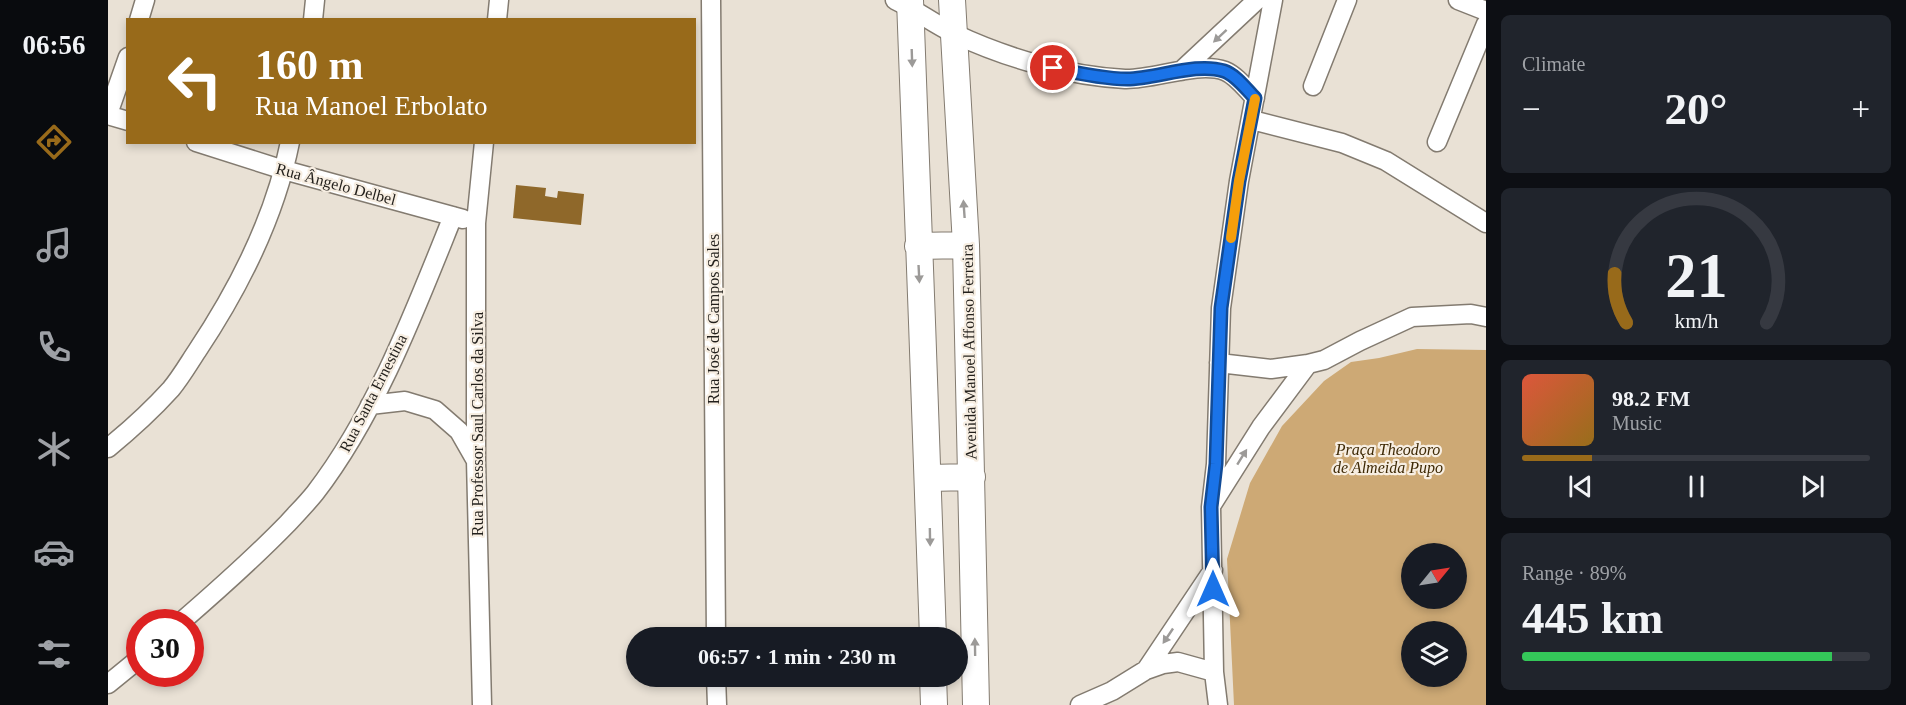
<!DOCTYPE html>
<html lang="en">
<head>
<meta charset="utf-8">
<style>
  body { margin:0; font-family:"Times New Roman",serif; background:#20242c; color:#f1f3f6; height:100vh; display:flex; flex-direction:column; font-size:22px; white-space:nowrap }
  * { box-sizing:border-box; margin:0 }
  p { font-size:20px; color:#9ea1a6 }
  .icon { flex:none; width:33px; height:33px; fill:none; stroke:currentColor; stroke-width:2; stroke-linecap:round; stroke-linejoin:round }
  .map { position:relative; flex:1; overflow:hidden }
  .side { display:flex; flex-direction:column; gap:15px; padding:15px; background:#0d0f14; width:420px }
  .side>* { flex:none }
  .hud { position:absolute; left:18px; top:18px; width:570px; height:126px; border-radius:0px; box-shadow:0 3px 9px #0003; background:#986a1a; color:#fff; overflow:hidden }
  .needle { width:39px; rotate:60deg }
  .tools { position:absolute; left:1293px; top:543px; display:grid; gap:12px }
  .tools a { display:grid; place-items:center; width:66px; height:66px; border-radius:50%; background:#171b24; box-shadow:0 3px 9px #0003; font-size:30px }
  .speed { position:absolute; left:18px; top:609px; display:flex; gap:12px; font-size:30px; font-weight:700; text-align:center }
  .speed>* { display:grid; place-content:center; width:78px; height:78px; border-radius:50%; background:#171b24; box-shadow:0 3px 9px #0003; line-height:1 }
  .speed .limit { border:9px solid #d22; background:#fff; color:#111 }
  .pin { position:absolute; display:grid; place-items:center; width:51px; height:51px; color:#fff; margin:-26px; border:3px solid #fff; border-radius:50%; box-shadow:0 2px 6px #0007 }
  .me { position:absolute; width:66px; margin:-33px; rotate:0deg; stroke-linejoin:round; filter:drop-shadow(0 0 4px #0008) }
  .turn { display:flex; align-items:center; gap:21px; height:126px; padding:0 30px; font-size:27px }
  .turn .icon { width:78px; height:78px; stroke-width:2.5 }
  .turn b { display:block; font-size:42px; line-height:51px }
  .big { font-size:45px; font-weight:700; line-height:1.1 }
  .side .widget { flex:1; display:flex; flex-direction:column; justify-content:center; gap:9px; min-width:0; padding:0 21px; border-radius:9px; background:#20242c }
  .side .dial { align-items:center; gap:0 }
  .dial svg { height:156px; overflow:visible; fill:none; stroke:#363941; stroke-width:7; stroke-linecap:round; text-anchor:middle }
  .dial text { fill:#f1f3f6; stroke:none }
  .song { display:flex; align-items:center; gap:18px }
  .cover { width:72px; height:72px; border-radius:9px; background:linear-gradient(135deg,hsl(10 70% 55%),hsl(40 70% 35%)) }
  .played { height:6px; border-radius:3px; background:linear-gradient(90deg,#986a1a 20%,#363941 20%) }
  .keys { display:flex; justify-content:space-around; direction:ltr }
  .heat { display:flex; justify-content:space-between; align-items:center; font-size:33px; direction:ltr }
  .charge { height:9px; border-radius:4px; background:linear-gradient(90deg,#34c759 89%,#363941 0) }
  .trip { position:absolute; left:518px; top:627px; width:342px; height:60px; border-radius:30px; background:#171b24; box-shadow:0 3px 9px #0003; font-weight:700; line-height:60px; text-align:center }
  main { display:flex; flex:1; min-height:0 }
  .tab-bar { display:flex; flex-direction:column; width:108px; justify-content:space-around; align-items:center; background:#090b0e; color:#9ea1a6 }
  .tab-bar .icon { width:42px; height:42px }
  .tab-bar .on { color:#986a1a }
  .tab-bar b { font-size:27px; color:#f1f3f6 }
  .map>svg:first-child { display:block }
  .green { fill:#cda975; fill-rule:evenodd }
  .building { fill:#8f682a }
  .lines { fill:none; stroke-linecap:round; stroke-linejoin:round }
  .street-casing { stroke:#837b70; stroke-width:21 }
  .secondary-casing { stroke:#837b70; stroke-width:28 }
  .street { stroke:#fff; stroke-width:18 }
  .secondary { stroke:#fff; stroke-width:26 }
  .oneway { fill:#9c9a98 }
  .route-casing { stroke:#114b97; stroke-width:15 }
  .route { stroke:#1a73e8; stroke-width:10 }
  .slow { stroke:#f59e0b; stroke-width:10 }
  .labels { text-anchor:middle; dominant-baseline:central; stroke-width:4.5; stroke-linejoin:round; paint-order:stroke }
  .street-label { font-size:16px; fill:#221f1b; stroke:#f7eee2 }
  .park-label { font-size:16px; font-style:italic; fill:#3e2905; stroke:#f7eee2 }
</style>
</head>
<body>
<main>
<nav class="tab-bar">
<b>06:56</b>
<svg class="icon on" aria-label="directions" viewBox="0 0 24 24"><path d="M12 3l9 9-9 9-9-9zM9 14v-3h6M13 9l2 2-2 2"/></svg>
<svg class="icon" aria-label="music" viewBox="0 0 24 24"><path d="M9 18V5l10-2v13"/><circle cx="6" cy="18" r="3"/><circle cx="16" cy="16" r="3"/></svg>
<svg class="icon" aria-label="phone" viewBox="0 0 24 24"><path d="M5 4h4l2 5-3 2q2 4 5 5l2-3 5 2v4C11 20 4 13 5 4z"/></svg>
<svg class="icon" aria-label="climate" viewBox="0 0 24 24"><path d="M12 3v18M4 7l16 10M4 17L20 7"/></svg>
<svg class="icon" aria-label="car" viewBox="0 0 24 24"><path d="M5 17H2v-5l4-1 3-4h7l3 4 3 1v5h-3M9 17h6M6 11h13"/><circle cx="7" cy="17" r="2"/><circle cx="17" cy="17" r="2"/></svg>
<svg class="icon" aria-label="filters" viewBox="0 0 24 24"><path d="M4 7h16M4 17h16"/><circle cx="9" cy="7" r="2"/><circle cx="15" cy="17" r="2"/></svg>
</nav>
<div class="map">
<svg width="1378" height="705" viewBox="0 0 1378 705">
  <rect width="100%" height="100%" fill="#e9e1d5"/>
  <!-- green -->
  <path class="green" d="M1309,349L1378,350V705H1126L1119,559L1142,483L1174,426L1216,381L1243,362L1271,358ZM1304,554H1348V598H1304ZM1304,632H1348V676H1304Z"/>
  <!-- building -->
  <path class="building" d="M408,185L438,188L437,196L449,198L450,191L476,194L473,225L405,218Z"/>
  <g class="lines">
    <!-- street casing -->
    <g class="street-casing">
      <path id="street" d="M603,0L608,638
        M787,0C808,10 826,24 847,34C898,58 960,76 1017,79C1046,80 1089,61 1117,71C1129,76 1138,89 1147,98
        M1350,0L1378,11
        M31,20L37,0
        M205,20L207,0
        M389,20L391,0
        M1073,71L1149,0
        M1205,86L1239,0
        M0,114L20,57
        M0,115L20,121
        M1144,120L1234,143L1278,161L1378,223
        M88,142L176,170L355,219
        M1329,142L1378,24
        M1111,363L1163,369L1200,364L1216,360L1252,341L1304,317L1363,314L1378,317
        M262,405L297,401L327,410L351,431L367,459
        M0,448C22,430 44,410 63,389C73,377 81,363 89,351C131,288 167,217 182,142
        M1105,503L1153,427L1200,364
        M73,622C110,590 146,558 180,523C189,513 199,503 207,493C268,414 308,308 345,216
        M1038,670L1105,570
        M608,676L609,705
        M0,684L32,658
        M374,705L368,460V223L376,142
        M972,705L1004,691L1038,670L1055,664L1070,662L1106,672
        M1110,705L1106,672L1103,507L1108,464L1113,308L1131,181L1165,0"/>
    </g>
    <!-- secondary casing -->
    <g class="secondary-casing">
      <path id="secondary" d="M802,0C809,213 819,425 825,638
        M844,0L858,245L868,705
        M810,246L858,245
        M821,478L864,477
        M825,676L826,705"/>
    </g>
    <!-- street -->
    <use href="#street" class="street"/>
    <!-- secondary -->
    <use href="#secondary" class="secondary"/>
  </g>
  <!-- one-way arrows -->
  <defs><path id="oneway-solid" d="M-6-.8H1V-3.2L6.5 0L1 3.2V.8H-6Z" transform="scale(1.5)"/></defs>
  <g class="oneway">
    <use href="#oneway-solid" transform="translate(1112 36) rotate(137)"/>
    <use href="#oneway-solid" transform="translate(804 58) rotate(88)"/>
    <use href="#oneway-solid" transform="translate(856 209) rotate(-94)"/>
    <use href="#oneway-solid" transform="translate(811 274) rotate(87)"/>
    <use href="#oneway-solid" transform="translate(1134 457) rotate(-58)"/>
    <use href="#oneway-solid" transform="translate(822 537) rotate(89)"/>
    <use href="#oneway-solid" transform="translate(1060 636) rotate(124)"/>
    <use href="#oneway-solid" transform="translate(867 647) rotate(-91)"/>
  </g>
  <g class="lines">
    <!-- route casing -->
    <g class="route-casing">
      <path id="route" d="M945,68C968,73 997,79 1019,79C1048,79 1088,62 1116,71C1128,75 1138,89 1147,98L1131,181L1113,308L1108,464L1103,507L1105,589"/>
    </g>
    <!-- route -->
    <use href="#route" class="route"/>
    <!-- slow -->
    <path class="slow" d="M1123,238L1131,181L1147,99"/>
  </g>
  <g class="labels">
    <!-- street labels -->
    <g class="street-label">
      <text transform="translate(228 184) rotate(15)">Rua Ângelo Delbel</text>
      <text transform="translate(605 319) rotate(-90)">Rua José de Campos Sales</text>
      <text transform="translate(861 352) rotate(-91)">Avenida Manoel Affonso Ferreira</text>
      <text transform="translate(265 393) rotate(-63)">Rua Santa Ernestina</text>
      <text transform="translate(369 424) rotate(-90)">Rua Professor Saul Carlos da Silva</text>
    </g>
    <!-- park labels -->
    <g class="park-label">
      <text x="1280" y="449">Praça Theodoro<tspan x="1280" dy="18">de Almeida Pupo</tspan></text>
    </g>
  </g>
</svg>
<div class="tools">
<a><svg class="needle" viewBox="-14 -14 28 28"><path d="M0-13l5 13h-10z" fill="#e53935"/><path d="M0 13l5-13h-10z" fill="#9ea1a6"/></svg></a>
<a><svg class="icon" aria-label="layers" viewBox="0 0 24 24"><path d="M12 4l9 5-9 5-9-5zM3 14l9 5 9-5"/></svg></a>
</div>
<div class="speed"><div class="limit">30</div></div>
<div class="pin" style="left:945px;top:68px;background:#d93025"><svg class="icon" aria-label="arrive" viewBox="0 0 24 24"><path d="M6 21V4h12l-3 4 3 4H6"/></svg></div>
<svg class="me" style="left:1105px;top:589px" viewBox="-20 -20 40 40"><path d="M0-17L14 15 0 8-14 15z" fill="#1a73e8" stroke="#fff" stroke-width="4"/></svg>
<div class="trip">06:57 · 1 min · 230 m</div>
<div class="hud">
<div class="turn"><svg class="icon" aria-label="left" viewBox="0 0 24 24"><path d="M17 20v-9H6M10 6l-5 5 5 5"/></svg><div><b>160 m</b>Rua Manoel Erbolato</div></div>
</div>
</div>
<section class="side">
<div class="widget"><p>Climate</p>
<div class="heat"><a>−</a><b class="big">20°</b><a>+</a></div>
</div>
<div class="widget dial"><svg viewBox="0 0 100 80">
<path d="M14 69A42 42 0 1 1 86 69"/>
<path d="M14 69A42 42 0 0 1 8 44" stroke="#986a1a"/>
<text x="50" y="56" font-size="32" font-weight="700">21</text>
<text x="50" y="72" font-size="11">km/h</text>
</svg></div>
<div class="widget">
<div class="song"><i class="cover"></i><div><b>98.2 FM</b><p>Music</p></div></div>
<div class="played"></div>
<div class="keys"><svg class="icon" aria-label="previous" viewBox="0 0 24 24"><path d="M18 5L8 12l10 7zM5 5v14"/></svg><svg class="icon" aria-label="pause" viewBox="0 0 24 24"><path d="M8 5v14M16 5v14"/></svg><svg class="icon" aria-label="next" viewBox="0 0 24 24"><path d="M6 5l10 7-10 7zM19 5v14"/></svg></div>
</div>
<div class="widget"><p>Range · 89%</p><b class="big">445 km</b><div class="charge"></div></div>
</section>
</main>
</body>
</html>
